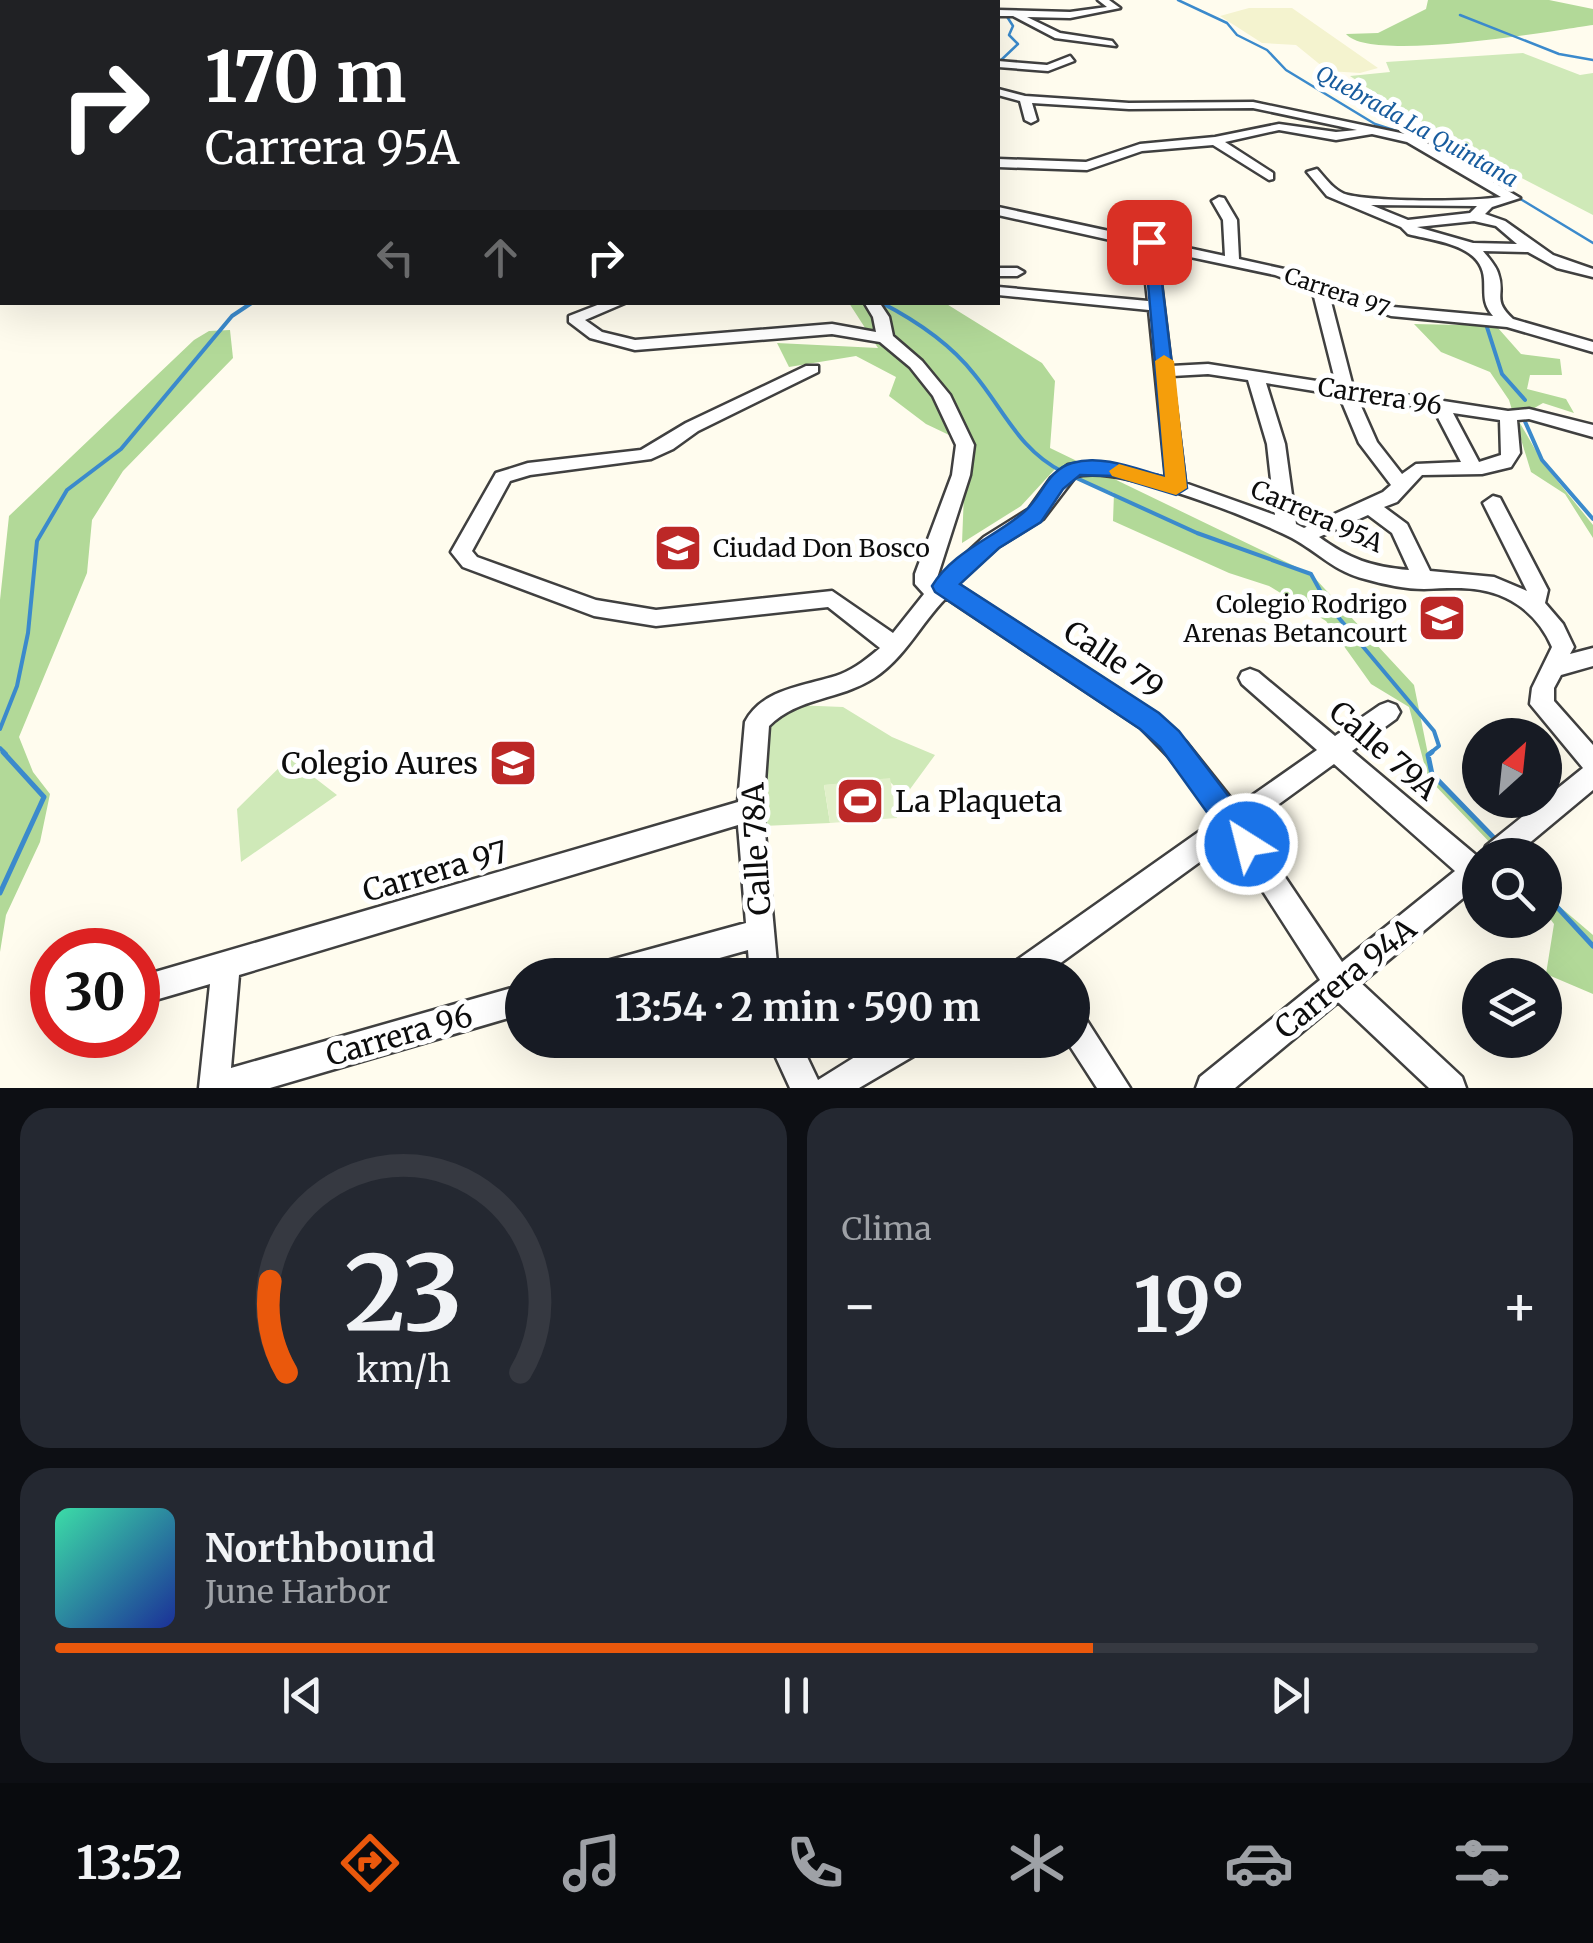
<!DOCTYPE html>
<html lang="es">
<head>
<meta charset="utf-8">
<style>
  body { margin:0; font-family:Merriweather,serif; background:#242831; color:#f1f3f6; height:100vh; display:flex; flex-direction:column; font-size:38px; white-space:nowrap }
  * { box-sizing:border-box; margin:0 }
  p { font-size:32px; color:#9ea1a6 }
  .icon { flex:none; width:55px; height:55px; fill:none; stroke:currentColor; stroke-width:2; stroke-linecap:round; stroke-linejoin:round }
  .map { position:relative; height:1088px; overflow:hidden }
  .side { display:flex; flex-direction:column; gap:20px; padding:20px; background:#0d0f14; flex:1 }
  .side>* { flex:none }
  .top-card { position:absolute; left:0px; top:0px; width:1000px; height:305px; box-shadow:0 10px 40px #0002; background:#202124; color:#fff; overflow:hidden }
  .needle { width:65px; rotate:27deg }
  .buttons { position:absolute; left:1462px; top:718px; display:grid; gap:20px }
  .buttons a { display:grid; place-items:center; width:100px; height:100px; border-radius:50%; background:#171b24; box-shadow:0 10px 40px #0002; font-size:50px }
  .speed { position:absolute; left:30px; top:928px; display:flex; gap:20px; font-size:50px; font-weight:700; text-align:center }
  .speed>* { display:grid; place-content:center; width:130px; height:130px; border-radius:50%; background:#171b24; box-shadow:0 10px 40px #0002; line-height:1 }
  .speed .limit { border:15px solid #d22; background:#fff; color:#111 }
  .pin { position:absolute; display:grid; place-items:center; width:85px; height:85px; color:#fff; margin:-42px; border-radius:20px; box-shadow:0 5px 15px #0006 }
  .me { position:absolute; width:110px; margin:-55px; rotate:324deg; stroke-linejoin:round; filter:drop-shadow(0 0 8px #0008) }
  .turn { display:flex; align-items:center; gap:35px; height:210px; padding:0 40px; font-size:45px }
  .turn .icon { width:130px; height:130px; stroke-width:2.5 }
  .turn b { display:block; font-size:70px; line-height:85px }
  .lanes { display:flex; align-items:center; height:95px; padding:0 40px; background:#0003; justify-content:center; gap:50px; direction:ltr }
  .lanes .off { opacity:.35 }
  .big { font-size:75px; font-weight:700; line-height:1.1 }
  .side .tile { flex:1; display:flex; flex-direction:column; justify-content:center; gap:15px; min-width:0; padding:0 35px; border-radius:30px; background:#242831 }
  .side .dial { align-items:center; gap:0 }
  .dial svg { height:260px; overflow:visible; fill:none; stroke:#363941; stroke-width:7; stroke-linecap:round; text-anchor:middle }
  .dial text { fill:#f1f3f6; stroke:none }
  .song { display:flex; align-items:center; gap:30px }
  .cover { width:120px; height:120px; border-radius:15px; background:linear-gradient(135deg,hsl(160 70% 55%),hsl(230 70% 35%)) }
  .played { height:10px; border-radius:5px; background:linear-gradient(90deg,#ea580c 70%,#363941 70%) }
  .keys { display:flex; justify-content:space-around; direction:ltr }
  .heat { display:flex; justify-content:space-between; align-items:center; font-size:55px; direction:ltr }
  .side .tiles { flex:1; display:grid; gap:20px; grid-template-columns:1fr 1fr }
  .tile:last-child { grid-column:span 2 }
  .trip { position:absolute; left:505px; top:958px; width:585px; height:100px; border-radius:50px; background:#171b24; box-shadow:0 10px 40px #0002; font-weight:700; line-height:100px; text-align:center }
  .dock { display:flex; height:160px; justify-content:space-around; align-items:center; background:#090b0e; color:#9ea1a6 }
  .dock .icon { width:70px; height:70px }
  .dock .selected { color:#ea580c }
  .dock b { font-size:45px; color:#f1f3f6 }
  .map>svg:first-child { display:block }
  .farmland { fill:#f4f3cf }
  .green { fill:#cfe9b8 }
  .forest { fill:#b2d998 }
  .pitch { fill:#e1f0ca }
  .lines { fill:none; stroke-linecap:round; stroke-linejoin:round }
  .stream-far2 { stroke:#3b8acc; stroke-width:2.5 }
  .stream-far1 { stroke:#3b8acc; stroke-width:4 }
  .stream { stroke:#3b8acc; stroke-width:5 }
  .minor-casing { stroke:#404040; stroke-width:5 }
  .major-casing { stroke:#1e1e1e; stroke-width:5 }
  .minor { fill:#fff; fill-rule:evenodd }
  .major { fill:#f7dc66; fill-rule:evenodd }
  .route { fill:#1a73e8; stroke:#114b97; stroke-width:2.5 }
  .slow { fill:#f59e0b }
  .labels { text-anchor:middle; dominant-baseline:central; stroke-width:10; stroke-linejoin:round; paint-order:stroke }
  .far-water-label { font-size:22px; font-style:italic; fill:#185c9e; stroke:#fff }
  .far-street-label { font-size:22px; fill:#0d0d0d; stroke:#fff }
  .street-label { font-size:25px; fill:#0d0d0d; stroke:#fff }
  .poi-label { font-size:25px; fill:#0d0d0d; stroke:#fff; text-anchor:start }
  .near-street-label { font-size:30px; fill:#0d0d0d; stroke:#fff }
  .near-poi-label { font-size:30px; fill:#0d0d0d; stroke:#fff; text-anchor:end }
</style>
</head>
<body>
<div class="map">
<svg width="1593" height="1088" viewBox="0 0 1593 1088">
  <rect width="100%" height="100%" fill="#fffcee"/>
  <!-- farmland -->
  <path class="farmland" d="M1249,8H1292L1378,68L1360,73L1328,71L1296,45L1262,43L1220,16Z"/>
  <!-- green -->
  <path class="green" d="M1523,53L1580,75L1593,73V215L1435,133L1350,76L1390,72L1386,62Z
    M793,705L843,707L892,737L935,755L905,796L890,782L824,785L830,823L763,826L761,754L770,718Z
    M289,758L337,795L241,862L237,809Z"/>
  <!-- forest -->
  <path class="forest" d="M1428,0H1549L1593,9V25C1551,31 1370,63 1346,34L1378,33L1426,9Z
    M849,303H945L1042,363L1055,381L1050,448L1311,574L1414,685L1432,774L1508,855L1497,850L1428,778L1409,707L1371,684L1326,621L1269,586L1229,573L1113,521L1114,493L1055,469L1021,506L962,543L966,443L926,424L889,396L896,377L856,356L789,367L777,343L878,348Z
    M1478,318L1498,328L1521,354L1560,359L1562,375H1530L1527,389L1566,399L1574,413L1543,403L1517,418L1543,463L1593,525V538L1565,494L1531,472L1509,400L1490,372L1441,352L1414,324L1460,325Z
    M230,330L233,358L123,471L92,520L87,573L19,737L33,772L50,794L40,842L6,915L0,952V600L9,516L194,340L209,331Z
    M1545,894L1593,935V994L1546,974L1554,924L1545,912Z"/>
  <!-- pitch -->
  <path class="pitch" d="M890,778L897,818L830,823L824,785Z"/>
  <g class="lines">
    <!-- stream-far2 -->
    <path class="stream-far2" d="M1178,0L1227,23L1237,35L1267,50L1286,70L1375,124L1412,136
      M6,2L23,0
      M763,2L772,0
      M1011,10L1022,11
      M1460,15L1559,54L1593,60
      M999,62L1018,44L1009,35L1013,26L1004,12
      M1456,160L1482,176
      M1499,186L1593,243"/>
    <!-- stream-far1 -->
    <path class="stream-far1" d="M880,302C915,320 949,342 974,374C1004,410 1019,450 1063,472
      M1485,321L1502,374L1525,400
      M1523,417L1542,460L1593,519
      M1072,476L1197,533L1311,574L1328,605L1434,731L1439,746L1429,754
      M0,729L17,686L28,633L37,541L67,490L121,449L232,316L253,302
      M0,748L6,754"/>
    <!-- stream -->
    <path class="stream" d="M1432,752L1428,755L1432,774L1496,840
      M0,893L44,797L3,752
      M1545,894L1593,946"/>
    <!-- minor casing -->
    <g class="minor-casing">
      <path id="minor" d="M202,0H212V2H203Z
        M1098,0H1109L1120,8L1070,18L1027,17L1060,33L1112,41L1116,46L1055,38L1013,16H998V10L1070,12L1107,7Z
        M1070,56L1074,61L1048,71L998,67V61L1047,65Z
        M998,89L1025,96L1129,103L1253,102L1367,126L1415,136L1520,198L1492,207L1485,214L1505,221L1553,255L1593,269V277L1557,268L1528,252L1483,251C1488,257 1496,266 1498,273C1506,295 1491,299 1513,319L1593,342V352L1507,327L1391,316L1329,294L1353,387L1508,411L1529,409L1593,425V437L1529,419L1517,420L1520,453L1511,467L1482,474L1422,475L1397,502L1384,507L1407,524L1430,571L1494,577L1527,591L1483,503L1493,496L1500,498L1548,590L1545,603L1563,624L1574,647L1570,654L1593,648V666L1561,675L1554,688V701L1593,745V790L1515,855H1482L1486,846L1583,768L1530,704L1532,688L1552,647C1543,626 1527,608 1506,598C1479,585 1452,588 1424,589C1407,589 1382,584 1365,579C1335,572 1318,552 1292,538C1253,518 1115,463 1075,477L1043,519L998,547L957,584L1157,714L1186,742L1237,806L1317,750L1242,684L1239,678L1242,672L1250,669L1258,672L1335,736L1380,705L1388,702L1396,705L1400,712L1396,719L1352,751L1477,856L1480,855H1481L1480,884L1361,983L1462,1077L1466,1088H1429L1338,1002L1235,1088H1196L1200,1077L1320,980L1230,840L1044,975H1006L1010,965L1217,819L1169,757L1141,728L946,598C921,623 905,658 874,678C840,700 798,697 769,726L763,810L778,975H750L748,950L659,975H593L597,965L607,961L746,923L738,825L239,975L231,1068L522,985V1014L270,1088H199L210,984L138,1005V977L738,802L745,722C763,687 809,686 841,674C856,668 868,658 880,648L828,607L656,626L594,616L463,567L451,552L496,473L528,463L641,450L686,423L806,366H818V372L698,431L673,449L651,459L530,475L510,481L472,551L477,557L596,600L656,610L832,591L893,633L924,594L915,584V574L952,475L956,445L933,396L910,367L880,342L832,334L635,350L590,338L569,322V316L605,302H627L585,320L602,332L635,340L832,324L876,332L873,317L864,302H879L889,317L893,336L922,361L950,395L974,445L970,475L936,581L984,537L1029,509L1051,478L1068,465L1092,462L1166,478L1149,310L998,295V287L1148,301L1142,247L998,215V207L1225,256L1223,220L1212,201L1219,197L1224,198L1237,220L1239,259L1284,269L1393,307L1493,316C1482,303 1485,294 1484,279C1482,244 1434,241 1408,234L1401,227L1327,196L1307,172L1317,169C1326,179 1335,192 1348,195C1379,202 1469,202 1501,197L1407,142L1372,134L1336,140L1279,130L1225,142L1273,173V179L1269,180L1213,145L1142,151L1087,170L998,167V159L1086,162L1140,144L1215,137L1279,124L1336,132L1357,130L1253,108L1129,109L1032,103L1037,120L1031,123L1025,120L1020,101L998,95ZM1371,205L1477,206L1470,213L1408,220ZM1474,221L1496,226L1517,244L1473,243L1417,227ZM1157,250L1275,275L1312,289L1336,384L1208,364L1171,366ZM1208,374L1248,380L1267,444L1275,515L1185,483L1172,376ZM1266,383L1339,395L1359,443L1391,485L1383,492L1304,528L1296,524L1285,444ZM1357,397L1434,410L1461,462L1416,464L1402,474L1377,442ZM1453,413L1500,420L1501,455L1479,462ZM1368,515L1392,533L1409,570C1372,567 1349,559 1319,537ZM1334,764L1455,871L1342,962L1250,825Z
        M998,268H1017L1024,272L1017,276H998Z
        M1072,1008L1082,1013L1130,1088H1097L1066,1040H1072Z
        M768,1040H799L818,1080L882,1040H926L922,1051L859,1088H790Z"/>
    </g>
    <!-- major casing -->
    <g class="major-casing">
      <path id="major" d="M291,0H313L315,2H293Z"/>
    </g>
    <!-- minor -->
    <use href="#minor" class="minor"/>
    <!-- major -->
    <use href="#major" class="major"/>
  </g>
  <!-- route -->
  <path class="route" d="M1144,238L1157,242L1187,488L1176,495L1114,476L1080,475L1063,489L1041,522L999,548L960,584L1159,713L1179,731L1258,835L1262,844L1258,854L1247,858L1237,854L1160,747L1140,729L935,592L932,586C953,551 994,538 1024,512C1042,497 1047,470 1072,463C1102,454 1136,469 1165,477Z"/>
  <!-- slow -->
  <path class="slow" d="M1164,355L1174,361L1187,488L1176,495L1112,476L1109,471L1119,464L1165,477L1155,361Z"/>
  <!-- icons -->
  <defs>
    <g id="school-square" transform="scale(2.5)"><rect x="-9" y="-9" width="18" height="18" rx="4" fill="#bc2827" stroke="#fff"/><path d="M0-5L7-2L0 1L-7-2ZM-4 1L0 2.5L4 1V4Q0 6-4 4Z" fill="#fff"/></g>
    <g id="stadium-square" transform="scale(2.5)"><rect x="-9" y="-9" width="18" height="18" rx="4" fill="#bc2827" stroke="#fff"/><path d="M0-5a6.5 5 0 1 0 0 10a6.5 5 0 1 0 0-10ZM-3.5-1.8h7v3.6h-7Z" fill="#fff"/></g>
  </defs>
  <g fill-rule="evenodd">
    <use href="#school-square" x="678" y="548"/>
    <use href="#school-square" x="1442" y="618"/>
    <use href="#school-square" x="513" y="763"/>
    <use href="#stadium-square" x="860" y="801"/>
  </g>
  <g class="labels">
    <!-- far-water labels -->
    <g class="far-water-label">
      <text transform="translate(1417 126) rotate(29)">Quebrada La Quintana</text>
    </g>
    <!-- far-street labels -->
    <g class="far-street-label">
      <text transform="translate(1337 292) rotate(19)">Carrera 97</text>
    </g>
    <!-- street labels -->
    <g class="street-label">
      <text transform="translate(1380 396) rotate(9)">Carrera 96</text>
      <text transform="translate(1317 516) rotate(24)">Carrera 95A</text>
    </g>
    <!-- poi labels -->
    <g class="poi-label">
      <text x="713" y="548">Ciudad Don Bosco</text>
      <text x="1407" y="604" text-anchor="end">Colegio Rodrigo<tspan x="1407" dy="29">Arenas Betancourt</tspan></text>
    </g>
    <!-- near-street labels -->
    <g class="near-street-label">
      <text transform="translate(1114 659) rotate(34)">Calle 79</text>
      <text transform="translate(1384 750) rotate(41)">Calle 79A</text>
      <text transform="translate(756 849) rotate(-93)">Calle 78A</text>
      <text transform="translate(435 871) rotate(-16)">Carrera 97</text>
      <text transform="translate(1345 978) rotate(-39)">Carrera 94A</text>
      <text transform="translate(399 1035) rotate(-16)">Carrera 96</text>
    </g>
    <!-- near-poi labels -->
    <g class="near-poi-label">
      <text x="478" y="763">Colegio Aures</text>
      <text x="895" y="801" text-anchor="start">La Plaqueta</text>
    </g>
  </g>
</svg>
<div class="buttons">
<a><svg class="needle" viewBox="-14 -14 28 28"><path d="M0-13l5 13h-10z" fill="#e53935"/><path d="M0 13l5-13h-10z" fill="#9ea1a6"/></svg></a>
<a><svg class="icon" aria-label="search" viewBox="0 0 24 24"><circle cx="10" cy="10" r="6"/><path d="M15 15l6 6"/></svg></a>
<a><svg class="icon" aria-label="layers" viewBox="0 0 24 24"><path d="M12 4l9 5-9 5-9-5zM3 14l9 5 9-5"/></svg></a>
</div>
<div class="speed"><div class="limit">30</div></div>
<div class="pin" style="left:1149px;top:242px;background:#d93025"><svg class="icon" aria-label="arrive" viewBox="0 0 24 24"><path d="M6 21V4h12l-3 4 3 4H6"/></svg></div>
<svg class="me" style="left:1247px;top:844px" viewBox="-20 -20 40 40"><circle r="17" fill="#1a73e8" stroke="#fff" stroke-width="3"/><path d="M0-11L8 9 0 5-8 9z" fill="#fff"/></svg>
<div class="trip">13:54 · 2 min · 590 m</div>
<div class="top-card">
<div class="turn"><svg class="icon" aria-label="right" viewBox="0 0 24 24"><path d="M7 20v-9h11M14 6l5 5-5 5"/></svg><div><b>170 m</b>Carrera 95A</div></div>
<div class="lanes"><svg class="icon off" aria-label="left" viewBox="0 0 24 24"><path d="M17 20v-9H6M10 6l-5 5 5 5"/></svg><svg class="icon off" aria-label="ahead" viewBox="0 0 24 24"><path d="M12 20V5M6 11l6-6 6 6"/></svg><svg class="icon" aria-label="right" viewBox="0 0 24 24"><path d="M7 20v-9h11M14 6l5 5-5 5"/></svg></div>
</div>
</div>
<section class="side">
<div class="tiles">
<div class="tile dial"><svg viewBox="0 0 100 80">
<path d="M14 69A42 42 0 1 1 86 69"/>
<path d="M14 69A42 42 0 0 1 9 41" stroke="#ea580c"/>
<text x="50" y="56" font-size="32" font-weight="700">23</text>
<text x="50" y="72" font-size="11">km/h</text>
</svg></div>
<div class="tile"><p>Clima</p>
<div class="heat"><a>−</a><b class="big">19°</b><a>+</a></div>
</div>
<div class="tile">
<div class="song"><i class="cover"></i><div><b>Northbound</b><p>June Harbor</p></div></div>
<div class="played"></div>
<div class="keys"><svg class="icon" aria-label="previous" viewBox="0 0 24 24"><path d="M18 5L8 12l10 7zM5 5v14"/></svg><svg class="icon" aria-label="pause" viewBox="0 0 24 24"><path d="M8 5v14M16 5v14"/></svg><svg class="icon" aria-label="next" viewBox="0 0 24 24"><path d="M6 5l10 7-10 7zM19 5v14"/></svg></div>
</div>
</div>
</section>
<nav class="dock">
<b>13:52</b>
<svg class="icon selected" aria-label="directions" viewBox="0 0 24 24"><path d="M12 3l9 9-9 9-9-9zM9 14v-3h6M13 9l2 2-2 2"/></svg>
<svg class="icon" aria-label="music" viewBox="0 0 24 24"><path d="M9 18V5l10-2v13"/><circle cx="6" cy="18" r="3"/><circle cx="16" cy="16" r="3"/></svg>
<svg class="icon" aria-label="phone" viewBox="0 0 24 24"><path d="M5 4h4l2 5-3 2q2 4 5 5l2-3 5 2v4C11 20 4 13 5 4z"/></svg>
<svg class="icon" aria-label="climate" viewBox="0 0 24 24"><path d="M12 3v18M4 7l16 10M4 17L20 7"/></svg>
<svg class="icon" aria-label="car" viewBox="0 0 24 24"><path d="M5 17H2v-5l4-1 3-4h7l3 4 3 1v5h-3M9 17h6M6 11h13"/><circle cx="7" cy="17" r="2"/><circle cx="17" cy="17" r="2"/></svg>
<svg class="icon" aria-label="filters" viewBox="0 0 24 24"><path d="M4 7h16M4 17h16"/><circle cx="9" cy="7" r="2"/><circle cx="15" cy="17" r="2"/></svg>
</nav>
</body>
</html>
